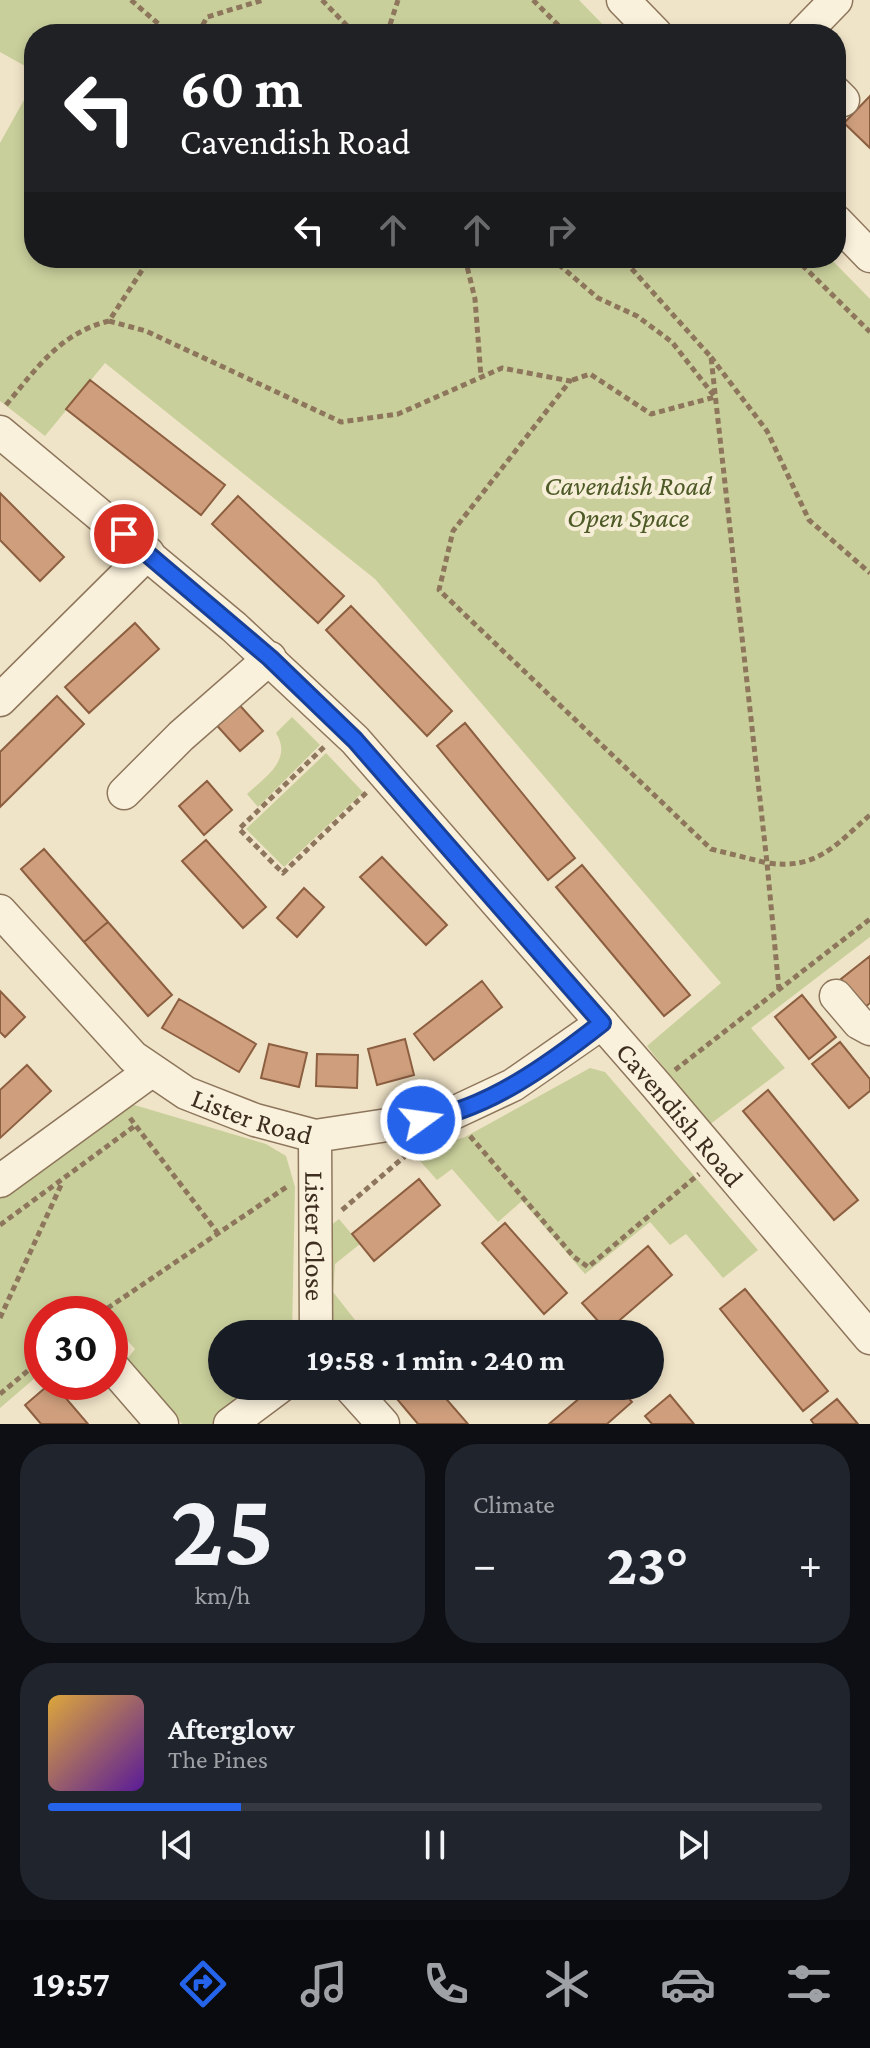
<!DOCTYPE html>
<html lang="en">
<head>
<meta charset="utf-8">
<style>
  body { margin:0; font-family:"Crimson Pro",serif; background:#20242c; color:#f1f3f6; height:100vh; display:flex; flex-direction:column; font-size:30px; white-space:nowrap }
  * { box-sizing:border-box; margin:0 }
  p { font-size:26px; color:#9ea1a6 }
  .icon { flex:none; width:44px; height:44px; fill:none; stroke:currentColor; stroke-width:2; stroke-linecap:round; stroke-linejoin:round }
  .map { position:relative; height:1424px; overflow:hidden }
  .panel { display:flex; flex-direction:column; gap:20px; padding:20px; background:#0d0f14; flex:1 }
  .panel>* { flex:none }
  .guide { position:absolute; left:24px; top:24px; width:822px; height:244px; border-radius:32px; box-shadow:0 4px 12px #0003; background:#202124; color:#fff; overflow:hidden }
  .speed { position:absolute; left:24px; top:1296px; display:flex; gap:16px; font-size:40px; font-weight:700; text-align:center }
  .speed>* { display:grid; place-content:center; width:104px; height:104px; border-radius:50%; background:#171b24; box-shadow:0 4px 12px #0003; line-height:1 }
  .speed .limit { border:12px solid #d22; background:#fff; color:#111 }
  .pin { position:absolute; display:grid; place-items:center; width:68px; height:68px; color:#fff; margin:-34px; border:4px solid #fff; border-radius:50%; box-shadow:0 2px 8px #0007 }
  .me { position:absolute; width:88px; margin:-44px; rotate:76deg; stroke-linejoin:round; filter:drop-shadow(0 0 6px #0008) }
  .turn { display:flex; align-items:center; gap:28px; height:168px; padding:0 24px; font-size:36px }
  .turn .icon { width:104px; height:104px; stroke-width:2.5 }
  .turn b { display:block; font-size:56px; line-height:68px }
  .lanes { display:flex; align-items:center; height:76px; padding:0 24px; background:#0003; justify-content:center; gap:40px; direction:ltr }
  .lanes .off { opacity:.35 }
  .big { font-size:60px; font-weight:700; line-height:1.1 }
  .panel .widget { flex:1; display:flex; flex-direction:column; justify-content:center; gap:12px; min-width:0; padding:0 28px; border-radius:32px; background:#20242c }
  .panel .dial { align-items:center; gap:0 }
  .dial b { font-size:104px; line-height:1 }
  .song { display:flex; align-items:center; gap:24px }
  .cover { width:96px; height:96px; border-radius:12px; background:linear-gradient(135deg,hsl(40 70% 55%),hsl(270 70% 35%)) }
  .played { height:8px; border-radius:4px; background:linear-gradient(90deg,#2563eb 25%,#363941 25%) }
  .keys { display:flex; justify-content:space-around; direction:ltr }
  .heat { display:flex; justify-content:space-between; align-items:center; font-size:44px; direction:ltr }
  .panel .tiles { flex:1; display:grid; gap:20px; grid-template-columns:1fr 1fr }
  .widget:last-child { grid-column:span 2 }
  .trip { position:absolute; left:208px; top:1320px; width:456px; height:80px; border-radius:40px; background:#171b24; box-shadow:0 4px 12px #0003; font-weight:700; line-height:80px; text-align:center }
  .tabs { display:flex; height:128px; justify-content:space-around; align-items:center; background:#090b0e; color:#9ea1a6 }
  .tabs .icon { width:56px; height:56px }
  .tabs .active { color:#2563eb }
  .tabs b { font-size:36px; color:#f1f3f6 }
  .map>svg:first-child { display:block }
  .green { fill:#c9cf9b }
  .building { fill:#cf9f7d; stroke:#8d5f41; stroke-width:2 }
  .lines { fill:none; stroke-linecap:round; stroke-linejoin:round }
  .minor-casing { stroke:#8d765c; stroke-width:35 }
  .path { stroke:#8d765c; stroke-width:5; stroke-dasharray:6 4; stroke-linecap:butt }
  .minor { stroke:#faf1dc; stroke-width:32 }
  .route-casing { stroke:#184099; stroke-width:20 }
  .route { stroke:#2563eb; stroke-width:14 }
  .labels { text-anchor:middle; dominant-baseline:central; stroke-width:8; stroke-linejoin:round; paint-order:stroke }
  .park-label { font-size:28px; font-style:italic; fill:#4d5a26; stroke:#f7eed8 }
  .street-label { font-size:28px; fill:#3d2e20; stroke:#f7eed8 }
</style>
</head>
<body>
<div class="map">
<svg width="870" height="1424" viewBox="0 0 870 1424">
  <rect width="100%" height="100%" fill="#f0e4c8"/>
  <!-- green -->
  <path class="green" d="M0,0H579L612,34H34V71L0,52Z
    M34,82V258H830L870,299V937L751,1028L785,1068L709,1125L647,1046L721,983L375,579L105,363L45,436L0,401V143Z
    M292,717L320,745L258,807L247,794C265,777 293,760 276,733Z
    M326,753L363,792L284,867L246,829Z
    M590,1068L605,1072L758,1250L723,1278L686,1234L670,1245L650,1222L585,1274L522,1201L498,1222L452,1169L437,1180L413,1153L465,1137Z
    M131,1104L266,1144L286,1156L295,1187L292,1334H222V1386H256L213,1424H182L127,1359L135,1349L110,1321V1314H42V1372L0,1408V1198Z
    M339,1219L360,1244L335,1264L333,1292L366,1334H330L322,1232Z"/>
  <!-- building -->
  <path class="building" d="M870,96V148L844,123Z
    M90,380L225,485L201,515L66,409Z
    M0,493L64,557L40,581L0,540Z
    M238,496L344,596L318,623L212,524Z
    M351,606L452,711L427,736L326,630Z
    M135,623L159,649L89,713L65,687Z
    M57,696L84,724L0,807V752Z
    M234,699L263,731L240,751L211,719Z
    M465,723L575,858L548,880L437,746Z
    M207,781L232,810L204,835L179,806Z
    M206,840L266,907L243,928L182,861Z
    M44,849L108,922L84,942L21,869Z
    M382,857L447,925L426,945L360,877Z
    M582,865L690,995L664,1016L556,887Z
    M304,888L324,907L297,937L277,918Z
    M108,922L172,995L148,1016L84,942Z
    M870,956V1003L864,1008L841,979Z
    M482,981L502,1007L434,1060L414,1034Z
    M0,991L25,1017L5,1037L0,1032Z
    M802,995L836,1037L809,1059L775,1017Z
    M179,999L256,1044L239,1072L162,1028Z
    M405,1039L414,1075L377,1085L368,1049Z
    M840,1042L870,1079V1091L849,1108L812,1064Z
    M269,1044L307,1053L299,1087L261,1078Z
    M317,1054L358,1055L357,1088L316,1086Z
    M27,1065L51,1091L0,1138V1090Z
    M768,1090L858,1200L834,1220L743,1111Z
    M419,1179L440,1205L374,1261L352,1234Z
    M505,1223L567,1293L544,1314L482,1243Z
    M648,1246L672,1275L607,1331L582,1303Z
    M745,1289L828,1391L803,1411L720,1309Z
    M52,1382L88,1424H41L25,1405Z
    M386,1386H435L468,1424H418Z
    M594,1386H618L632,1402L607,1424H549Z
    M670,1395L694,1424H652L645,1416Z
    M837,1399L858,1424H814L811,1420Z"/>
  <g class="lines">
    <!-- minor casing -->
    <g class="minor-casing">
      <g id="minor">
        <path d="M623,0L656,34"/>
        <path d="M803,34L836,0"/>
        <path d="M836,93L843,100"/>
        <path d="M836,221L870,256"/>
        <path id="s1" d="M0,432L234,627L355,740L656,1085L870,1338"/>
        <path d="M0,700L148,553"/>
        <path d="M124,793L181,736L270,658"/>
        <path id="s2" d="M0,911L133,1057L186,1093L255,1120L315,1136L447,1116L513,1085L602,1023"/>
        <path d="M836,996L859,1023L870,1029"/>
        <path id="s3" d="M315,1136L316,1334"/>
        <path d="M0,1181L151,1071"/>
        <path d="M110,1364L162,1424"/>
        <path d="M349,1386L383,1424"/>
        <path d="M230,1424L281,1386"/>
      </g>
    </g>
    <!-- path -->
    <path class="path" d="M131,0L170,34
      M322,0L355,34
      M533,0L567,34
      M198,34L207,17L263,0
      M387,34L398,0
      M465,258L475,299L481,377
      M551,258L598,298L637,316L672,342L715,397L651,414L590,374L570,381
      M795,258L870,332
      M109,321L146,331L341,422L398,414L502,368L570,381L453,531L439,590L711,849L767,863L711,357L622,258
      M711,357L767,431L809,520L870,573
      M6,405C37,368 60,333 109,321L150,258
      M324,747L239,829L283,873L367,792
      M779,990L767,863C818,870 835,845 870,815
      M675,1070L870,919
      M130,1118L217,1232
      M470,1136L574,1257L588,1267L699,1174
      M342,1210L411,1151
      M0,1225L136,1125
      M99,1314L288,1186
      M0,1318L62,1183
      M0,1394L42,1359"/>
    <!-- minor -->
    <use href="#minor" class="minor"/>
  </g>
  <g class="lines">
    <!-- route casing -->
    <g class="route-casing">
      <path id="route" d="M124,534L270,658L355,740L602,1023C550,1064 487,1110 421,1120"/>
    </g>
    <!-- route -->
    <use href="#route" class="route"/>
  </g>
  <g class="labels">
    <!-- park labels -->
    <g class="park-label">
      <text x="628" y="485">Cavendish Road<tspan x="628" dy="32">Open Space</tspan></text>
    </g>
    <!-- street labels -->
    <g class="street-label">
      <text stroke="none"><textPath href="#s2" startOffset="332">Lister Road</textPath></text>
      <text stroke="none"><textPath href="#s1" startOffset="966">Cavendish Road</textPath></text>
      <text stroke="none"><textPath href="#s3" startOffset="100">Lister Close</textPath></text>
    </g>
  </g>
</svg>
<div class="speed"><div class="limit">30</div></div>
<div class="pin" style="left:124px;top:534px;background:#d93025"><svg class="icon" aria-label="arrive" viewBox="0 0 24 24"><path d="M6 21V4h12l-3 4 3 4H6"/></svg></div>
<svg class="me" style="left:421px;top:1120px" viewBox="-20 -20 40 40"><circle r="17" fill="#2563eb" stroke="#fff" stroke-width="3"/><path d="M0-11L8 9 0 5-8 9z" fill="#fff"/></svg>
<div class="trip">19:58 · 1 min · 240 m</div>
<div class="guide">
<div class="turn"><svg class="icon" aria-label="left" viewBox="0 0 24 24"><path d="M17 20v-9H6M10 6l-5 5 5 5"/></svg><div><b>60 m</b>Cavendish Road</div></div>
<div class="lanes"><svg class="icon" aria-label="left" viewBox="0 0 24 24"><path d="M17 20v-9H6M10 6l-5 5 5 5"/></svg><svg class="icon off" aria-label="ahead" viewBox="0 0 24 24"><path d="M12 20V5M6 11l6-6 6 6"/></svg><svg class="icon off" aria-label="ahead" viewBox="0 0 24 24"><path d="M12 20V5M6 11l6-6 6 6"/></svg><svg class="icon off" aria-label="right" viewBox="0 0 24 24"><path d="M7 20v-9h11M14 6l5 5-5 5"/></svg></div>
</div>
</div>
<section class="panel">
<div class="tiles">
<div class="widget dial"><b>25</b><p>km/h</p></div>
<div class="widget"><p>Climate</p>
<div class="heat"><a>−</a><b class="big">23°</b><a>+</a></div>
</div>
<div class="widget">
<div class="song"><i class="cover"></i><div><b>Afterglow</b><p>The Pines</p></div></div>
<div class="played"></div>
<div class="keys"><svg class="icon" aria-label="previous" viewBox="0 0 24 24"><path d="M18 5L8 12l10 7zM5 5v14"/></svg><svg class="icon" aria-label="pause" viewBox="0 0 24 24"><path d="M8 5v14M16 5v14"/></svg><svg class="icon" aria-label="next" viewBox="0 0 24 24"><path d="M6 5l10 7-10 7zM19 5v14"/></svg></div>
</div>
</div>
</section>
<nav class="tabs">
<b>19:57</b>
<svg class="icon active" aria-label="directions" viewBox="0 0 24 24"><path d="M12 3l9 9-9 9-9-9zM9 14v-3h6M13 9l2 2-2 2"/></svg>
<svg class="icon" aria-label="music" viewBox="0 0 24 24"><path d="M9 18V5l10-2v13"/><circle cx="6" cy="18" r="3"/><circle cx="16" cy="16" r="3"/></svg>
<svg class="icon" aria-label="phone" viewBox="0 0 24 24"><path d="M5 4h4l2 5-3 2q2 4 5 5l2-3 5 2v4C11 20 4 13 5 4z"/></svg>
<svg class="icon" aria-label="climate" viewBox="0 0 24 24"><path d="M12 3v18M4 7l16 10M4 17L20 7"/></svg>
<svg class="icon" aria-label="car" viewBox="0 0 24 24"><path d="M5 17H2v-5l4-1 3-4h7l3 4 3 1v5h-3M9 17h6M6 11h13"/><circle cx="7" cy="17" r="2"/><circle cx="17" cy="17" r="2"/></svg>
<svg class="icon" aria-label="filters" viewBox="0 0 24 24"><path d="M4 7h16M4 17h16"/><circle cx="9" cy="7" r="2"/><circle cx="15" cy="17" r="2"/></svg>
</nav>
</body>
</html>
